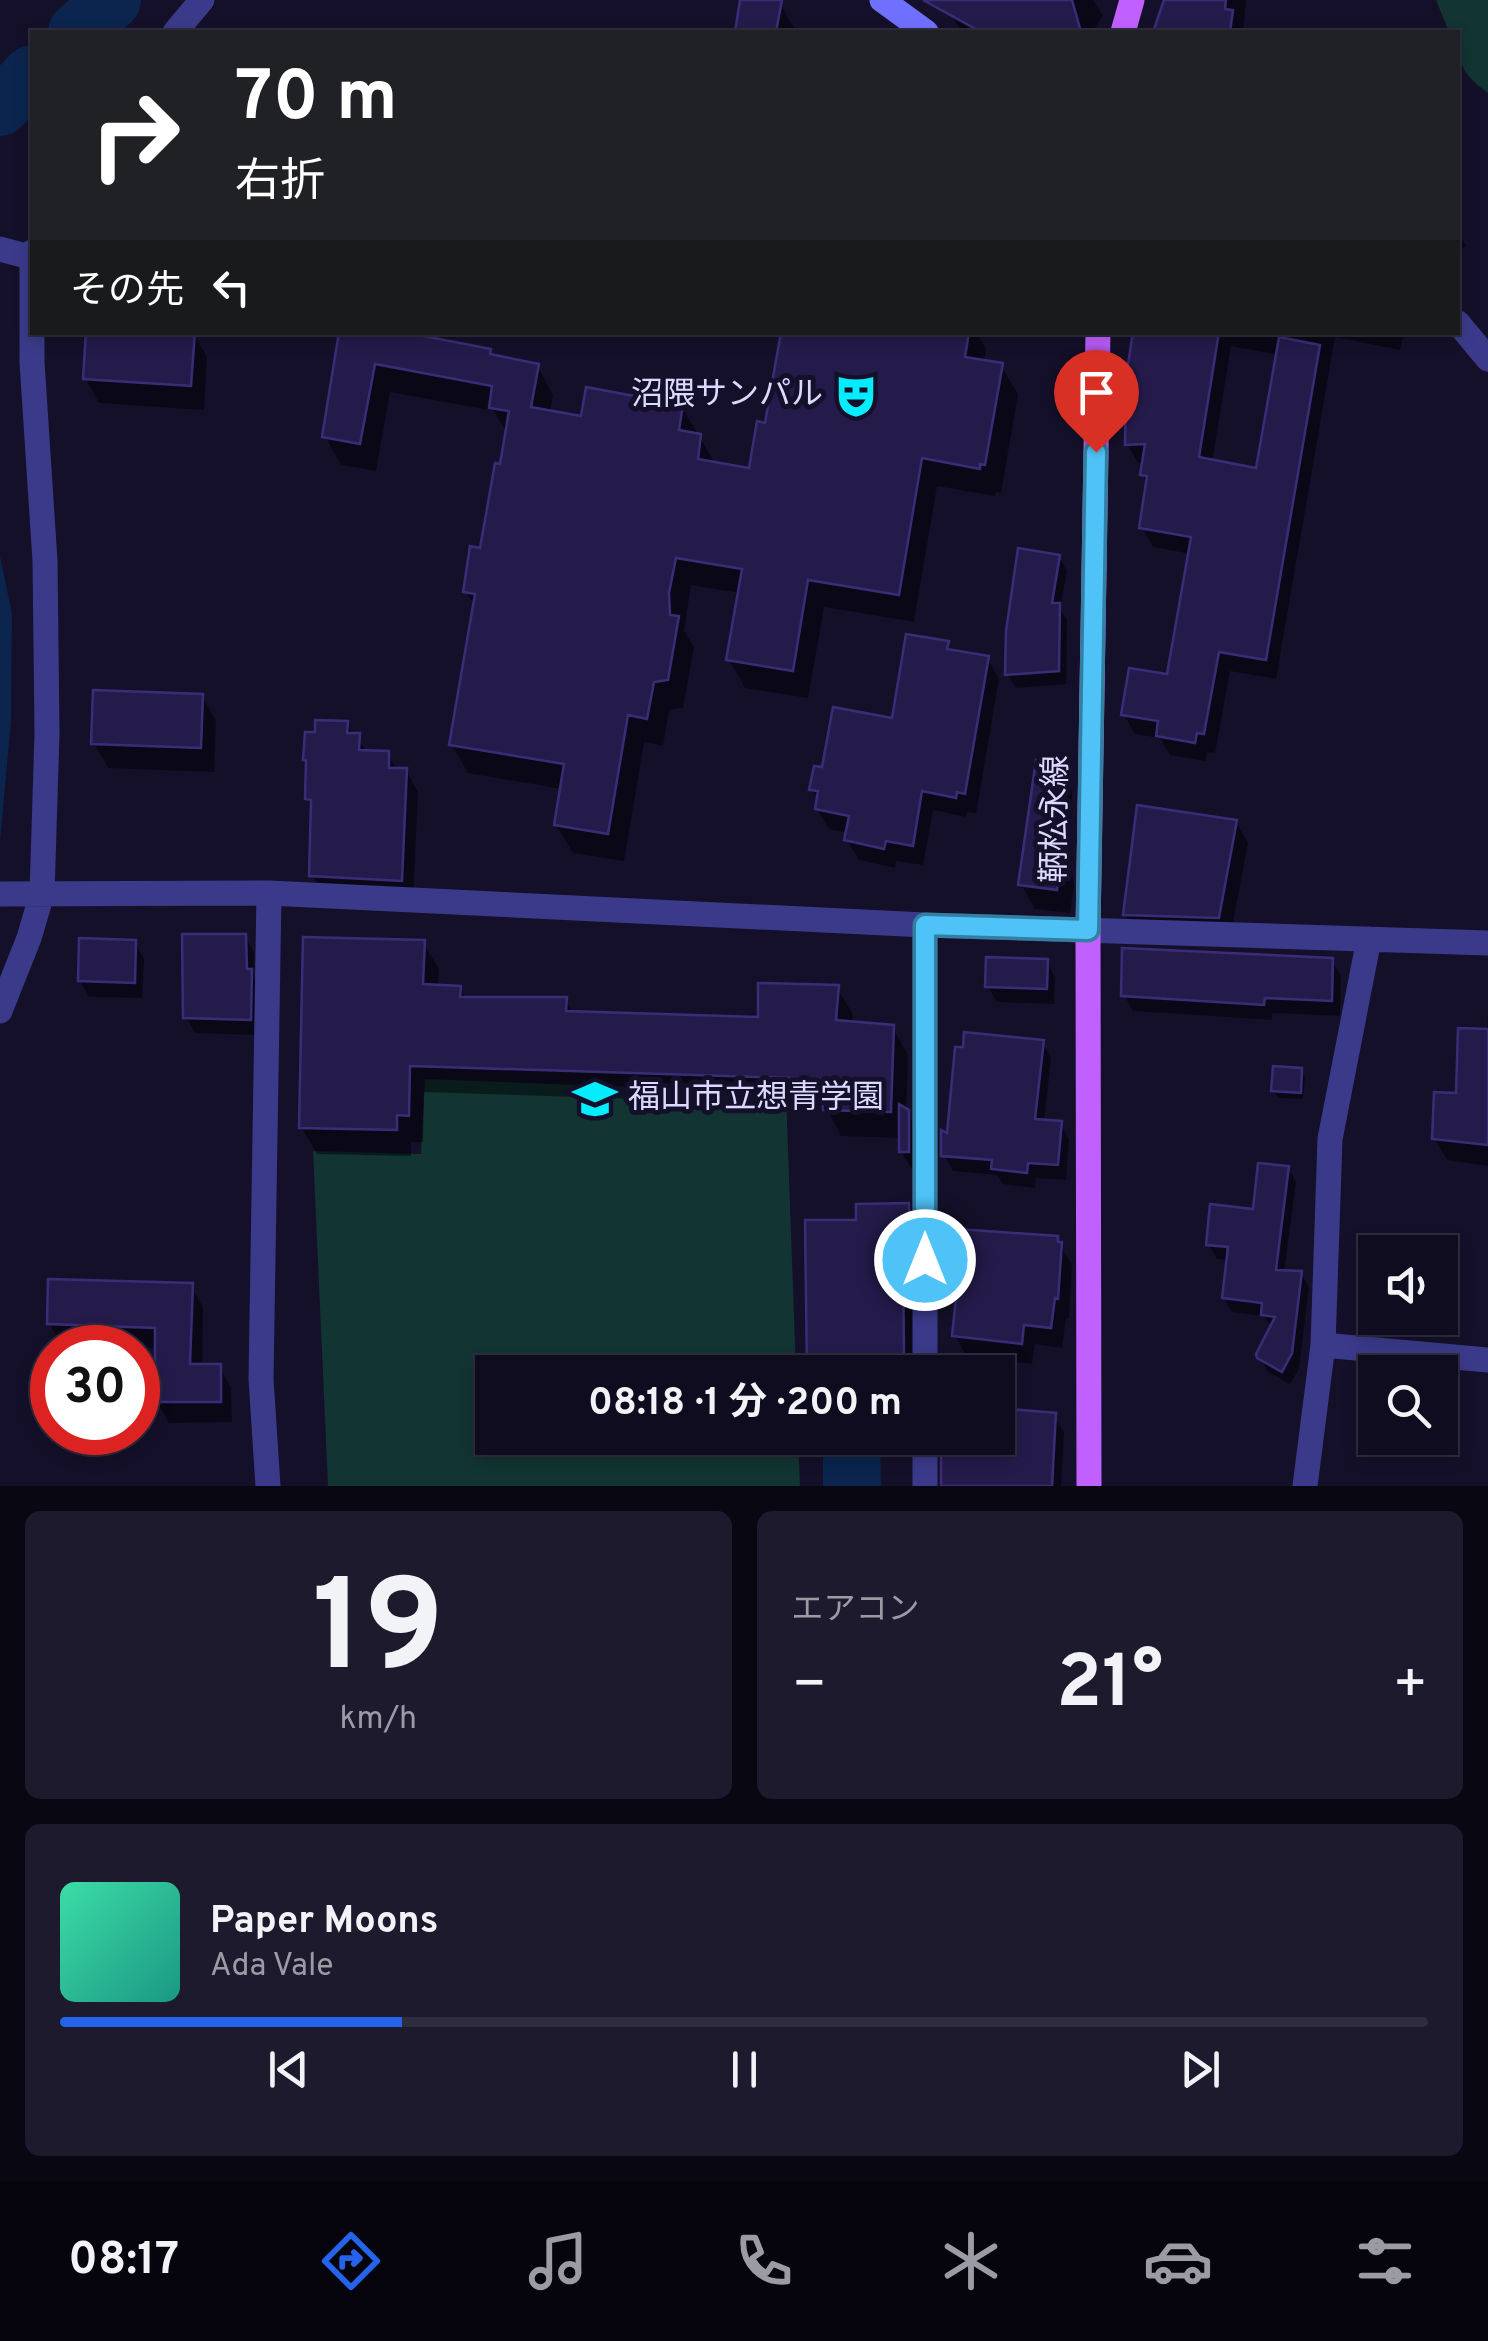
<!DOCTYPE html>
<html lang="ja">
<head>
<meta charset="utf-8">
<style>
  body { margin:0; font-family:Overpass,"Noto Sans JP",sans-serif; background:#1d1a2d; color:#f1f3f6; height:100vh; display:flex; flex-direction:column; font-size:38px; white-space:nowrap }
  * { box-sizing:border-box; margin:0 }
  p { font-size:32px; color:#9b9ba5 }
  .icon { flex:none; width:55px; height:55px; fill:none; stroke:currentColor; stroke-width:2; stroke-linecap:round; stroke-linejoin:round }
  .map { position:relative; height:1486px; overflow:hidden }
  .drawer { display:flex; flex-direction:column; gap:25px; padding:25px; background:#080712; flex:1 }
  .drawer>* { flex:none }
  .top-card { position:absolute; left:30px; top:30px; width:1430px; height:305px; border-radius:0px; box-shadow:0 5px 15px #0003,0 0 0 2px #2f2c3e; background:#202124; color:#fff; overflow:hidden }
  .buttons { position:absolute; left:1358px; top:1235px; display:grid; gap:20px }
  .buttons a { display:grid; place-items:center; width:100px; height:100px; border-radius:0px; background:#0f0c20; box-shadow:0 5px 15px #0003,0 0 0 2px #2f2c3e; font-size:50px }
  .speed { position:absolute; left:30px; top:1325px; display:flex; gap:20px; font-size:50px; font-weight:700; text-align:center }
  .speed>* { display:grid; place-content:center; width:130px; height:130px; border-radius:50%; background:#0f0c20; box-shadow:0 5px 15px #0003,0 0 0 2px #2f2c3e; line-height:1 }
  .speed .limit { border:15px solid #d22; background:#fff; color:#111 }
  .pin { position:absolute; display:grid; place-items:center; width:85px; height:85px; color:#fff; margin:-102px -42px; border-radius:50% 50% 50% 0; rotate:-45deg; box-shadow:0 0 10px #0007 }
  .pin .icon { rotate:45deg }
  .me { position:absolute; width:110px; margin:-55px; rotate:0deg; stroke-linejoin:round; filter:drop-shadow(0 0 8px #0008) }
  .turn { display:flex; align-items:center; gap:35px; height:210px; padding:0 40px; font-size:45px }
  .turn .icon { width:130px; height:130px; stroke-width:2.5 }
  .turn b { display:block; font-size:70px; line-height:85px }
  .then { display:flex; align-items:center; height:95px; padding:0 40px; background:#0003; gap:20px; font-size:38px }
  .big { font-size:75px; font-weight:700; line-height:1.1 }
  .drawer .tile { flex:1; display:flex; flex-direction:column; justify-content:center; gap:15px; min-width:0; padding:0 35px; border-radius:15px; background:#1d1a2d }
  .drawer .dial { align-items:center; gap:0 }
  .dial b { font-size:130px; line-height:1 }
  .song { display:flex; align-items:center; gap:30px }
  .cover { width:120px; height:120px; border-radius:15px; background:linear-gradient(135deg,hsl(160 70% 55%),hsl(170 70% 35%)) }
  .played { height:10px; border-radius:5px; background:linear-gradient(90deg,#2563eb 25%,#2f2c3e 25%) }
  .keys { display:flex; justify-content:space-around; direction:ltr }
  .heat { display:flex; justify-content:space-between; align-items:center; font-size:55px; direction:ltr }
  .drawer .tiles { flex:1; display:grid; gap:25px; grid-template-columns:1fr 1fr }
  .tile:last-child { grid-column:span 2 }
  .trip { position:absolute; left:475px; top:1355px; width:540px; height:100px; border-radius:0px; background:#0f0c20; box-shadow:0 5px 15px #0003,0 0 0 2px #2f2c3e; font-weight:700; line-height:100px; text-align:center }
  .tabs { display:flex; height:160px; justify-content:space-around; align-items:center; background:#06050d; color:#9b9ba5 }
  .tabs .icon { width:70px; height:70px }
  .tabs .on { color:#2563eb }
  .tabs b { font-size:45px; color:#f1f3f6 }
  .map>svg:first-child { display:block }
  .green { fill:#123432 }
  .water { fill:#0b254e }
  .shadow { fill:#0007; fill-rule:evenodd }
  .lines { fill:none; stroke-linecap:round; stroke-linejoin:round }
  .river { stroke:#0b254e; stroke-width:58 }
  .building { fill:#241b4b; stroke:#3a2d78; stroke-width:2.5 }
  .street { stroke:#3b3a8a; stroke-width:25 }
  .secondary { stroke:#7070ff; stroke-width:25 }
  .primary { stroke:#c060ff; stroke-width:25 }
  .route-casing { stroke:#337fa1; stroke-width:25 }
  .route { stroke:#4fc3f7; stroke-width:18 }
  .labels { text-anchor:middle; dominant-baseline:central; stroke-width:10; stroke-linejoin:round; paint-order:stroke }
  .poi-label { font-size:32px; fill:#dcd9ff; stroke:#14102a; text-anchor:end }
  .street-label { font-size:32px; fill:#dcd9ff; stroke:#14102a }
</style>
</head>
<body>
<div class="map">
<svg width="1488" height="1486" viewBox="0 0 1488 1486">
  <rect width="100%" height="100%" fill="#14102a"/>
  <!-- green -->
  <path class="green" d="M1436,0H1488V93C1462,74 1458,64 1458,32H1449Z
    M425,1079L786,1093L796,1372H492V1438H798L800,1486H328L313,1151L421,1154Z"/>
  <!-- water -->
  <path class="water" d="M0,556L12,614L11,721L0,841Z
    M823,1438H880L881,1486H823Z"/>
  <!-- shadow -->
  <path class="shadow" d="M758,0L780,4L797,32H738L742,4Z
    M966,0H1093L1103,16L1092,32H962L951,15Z
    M1166,0H1246L1243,32H1156Z
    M1458,232L1466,246L1458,252Z
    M341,332H408L407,336L490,351L493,358L537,366L553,395L550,413L583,419L682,407L716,465L751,471L767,426L782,332H976L986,349L984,362L1001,366L1018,394L1001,493L996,492L995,496L937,486L914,622L824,607L808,698L745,688L729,659L740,593L691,585L684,631L694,647L683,708L669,710L663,746L644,742L624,861L573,853L556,825L562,789L468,773L452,745L475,607L466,591L483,550L508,435L494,411L390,392L376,471L341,465L325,436Z
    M1166,332H1404L1400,350L1335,337L1276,679L1230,671L1215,753L1207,752L1205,761L1170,755L1160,738L1135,734L1124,715L1169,676L1191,554L1153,547L1142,528L1148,485L1142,474L1144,463H1138L1127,444ZM1231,346L1278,355L1258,471L1212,462Z
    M193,333L207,357L204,410L99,403L85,378Z
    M1059,557L1067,571L1060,609L1067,619L1066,684L1016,688L1008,674Z
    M947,643L952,652L988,659L999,679L976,813L967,812L966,817L933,810L923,865L896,861L895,868L859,860L847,840L848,833L829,829L817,809L819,801L812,789L824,770L894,721Z
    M202,696L216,721L214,772L108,768L94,743Z
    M346,724L368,753L388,754L397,771L406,770L418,792L413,902L324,896L312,875L313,809L307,799L317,734Z
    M1058,767L1072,791L1070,855L1074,887L1070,913L1035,909L1021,884Z
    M1236,822L1248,843L1230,938L1137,935L1125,915Z
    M245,937L254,952V979L259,987L258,1035L195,1033L186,1017Z
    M134,942L144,958L142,998L89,997L80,981Z
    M423,942L439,969L438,987L460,988L466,1000L565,999L574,1014L760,1019L837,988L853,1014L852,1024L893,1028L908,1055L906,1111L921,1137L915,1175L901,1151V1138L841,1136L825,1105L424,1092L423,1142H411V1156L317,1154L301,1127Z
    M1046,961L1055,977L1054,1004L997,1002L988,987Z
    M1332,961L1341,976L1340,1016L1272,1013V1020L1133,1011L1124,995Z
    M1488,1015V1166L1447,1160L1434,1138L1458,1096L1487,1031Z
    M1042,1042L1051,1058L1044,1122L1060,1123L1069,1139L1066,1180L1036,1178L1035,1188L1003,1184L997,1175L953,1171L944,1155L949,1137Z
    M1301,1071L1305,1078L1303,1099L1278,1098L1274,1091Z
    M1288,1168L1296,1182L1284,1272L1301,1273L1309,1287L1299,1369L1290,1384L1268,1372L1260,1357L1272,1329L1264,1316L1232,1312L1224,1298L1229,1260L1217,1259L1208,1244L1256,1212Z
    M907,1206L921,1230L917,1372H809L808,1223L859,1222Z
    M1056,1238L1072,1265L1069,1318H1066L1062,1348L1035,1344L1032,1364L966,1356L955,1335L959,1294L956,1289Z
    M191,1286L203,1307L202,1367L219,1366L231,1388L232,1422L169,1423L157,1402V1348L61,1344L49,1323Z
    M998,1410L1054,1416L1064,1432L1061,1486H949L953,1438H998Z"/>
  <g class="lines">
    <!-- river -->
    <path class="river" d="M77,32L112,0
      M0,107L32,74"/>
  </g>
  <!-- building -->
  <path class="building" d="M740,0H782L776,32H735Z
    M923,0H1072L1081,32H981Z
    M1164,0H1226L1225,9L1233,10L1230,32H1153Z
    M86,332H195L191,386L83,379Z
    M339,332H403L491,349L490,354L539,364L531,407L581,416L586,387L683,405L679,430L701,434L698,459L749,468L757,421L765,423L781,332H969L965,357L1003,363L985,465L980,464V469L922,458L899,595L808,580L793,671L726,660L742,569L676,558L669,593L670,615L679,616L668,680L654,682L647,719L628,715L608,834L554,825L564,764L449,745L475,594L463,592L470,546L480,548L495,463L500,464L509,411L489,408L492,386L375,364L360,444L322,437Z
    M1133,332H1219L1199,457L1256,468L1279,337L1320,345L1266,660L1219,652L1204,734L1197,733L1195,743L1156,736L1158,721L1121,715L1129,668L1167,674L1191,537L1139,528L1147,476L1140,475L1145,444L1125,445L1126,377Z
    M1018,548L1060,555L1052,603H1060L1059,671L1005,675L1006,631Z
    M906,634L949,641L947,649L989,656L965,794L957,792L956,798L922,791L913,846L886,841L884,849L844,840L849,816L815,809L818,791L809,790L814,766L822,767L833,707L892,718Z
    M93,690L203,694L201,748L91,744Z
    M315,720L348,721L347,733H360L359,750L389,751V768H407L402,881L309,876L311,800L305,799L306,760H303L305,732H315Z
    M1036,760L1059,764L1057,833H1060L1058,860H1061L1057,890L1018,885Z
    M1137,805L1237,820L1219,918L1123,915Z
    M182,934H246L247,969H252L251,1020L183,1018Z
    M303,937L425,940L423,984L461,986L460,997H567L566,1011L758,1017V983L839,985L836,1020L894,1025L891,1112L823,1110L822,1079L410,1066L409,1116L397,1115V1130L299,1128Z
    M79,938L136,940L135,983L78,981Z
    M1122,948L1333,958L1332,1001L1265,998L1264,1005L1121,996Z
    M986,957L1048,959L1047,989L985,987Z
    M1458,1028L1488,1029V1145L1432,1139L1434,1092L1456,1093Z
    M964,1032L1044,1040L1035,1119L1062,1121L1058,1165L1028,1163L1027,1173L991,1169L992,1160L941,1156V1130L947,1133L955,1047H963Z
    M1273,1066L1302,1068L1301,1093L1271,1091Z
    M899,1104L909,1110V1152H899Z
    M1258,1163L1289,1166L1276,1270L1302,1271L1292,1353L1282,1372L1257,1358L1256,1354L1275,1317L1261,1315L1262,1303L1222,1298L1228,1247L1206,1245L1210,1204L1253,1209Z
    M909,1203V1257L903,1258L904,1355H890V1372H807L805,1220H856V1204Z
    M957,1229L1058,1236V1242H1062L1058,1299L1055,1298L1051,1328L1024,1325L1022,1344L952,1336L957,1289H953Z
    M48,1279L193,1283L190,1364H221V1402H155V1328L47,1324Z
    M998,1408L1056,1413L1052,1486H941V1438H998Z"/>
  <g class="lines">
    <!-- street -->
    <path class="street" d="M175,32L202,0
      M0,249L30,257
      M1458,323L1488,359
      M0,894L269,893L925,925L1488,943
      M925,925V1372
      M0,1011L29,938L42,894L47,733L45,561L32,362V252
      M1323,1345L1488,1360
      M925,1438V1486
      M268,1486L261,1379L269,893
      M1305,1486L1323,1345L1330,1139L1369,939"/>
    <!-- secondary -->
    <path class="secondary" d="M882,0L926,32"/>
    <!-- primary -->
    <path class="primary" d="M1123,32L1132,0
      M1089,1486L1088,930L1098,332"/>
  </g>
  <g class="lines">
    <!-- route casing -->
    <g class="route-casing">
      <path id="route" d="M925,1260V925L1088,930L1096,452"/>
    </g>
    <!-- route -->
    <use href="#route" class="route"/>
  </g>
  <!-- icons -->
  <defs>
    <g id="theatre-bare" transform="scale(3.45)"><path d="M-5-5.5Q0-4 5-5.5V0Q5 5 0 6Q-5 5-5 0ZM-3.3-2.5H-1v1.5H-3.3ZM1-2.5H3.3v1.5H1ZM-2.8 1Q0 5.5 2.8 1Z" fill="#05ecff" stroke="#14102a" stroke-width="2.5" paint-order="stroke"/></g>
    <g id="school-bare" transform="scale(3.45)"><path d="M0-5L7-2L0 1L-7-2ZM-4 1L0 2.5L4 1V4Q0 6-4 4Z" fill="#05ecff" stroke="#14102a" stroke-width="2.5" paint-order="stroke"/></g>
  </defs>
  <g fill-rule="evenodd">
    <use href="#theatre-bare" x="856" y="396"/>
    <use href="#school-bare" x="595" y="1099"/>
  </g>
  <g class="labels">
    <!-- poi labels -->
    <g class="poi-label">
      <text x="823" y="396">沼隈サンパル</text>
      <text x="628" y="1099" text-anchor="start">福山市立想青学園</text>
    </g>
    <!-- street labels -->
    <g class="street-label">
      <text transform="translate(1057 819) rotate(-89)">鞆松永線</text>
    </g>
  </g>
</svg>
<div class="buttons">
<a><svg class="icon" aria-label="sound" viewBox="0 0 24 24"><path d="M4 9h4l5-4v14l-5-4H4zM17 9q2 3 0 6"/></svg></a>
<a><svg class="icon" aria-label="search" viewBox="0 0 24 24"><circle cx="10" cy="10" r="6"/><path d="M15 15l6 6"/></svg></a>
</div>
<div class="speed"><div class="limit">30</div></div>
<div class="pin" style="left:1096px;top:452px;background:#d93025"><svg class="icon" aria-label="arrive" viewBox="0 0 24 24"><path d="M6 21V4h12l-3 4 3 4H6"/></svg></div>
<svg class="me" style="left:925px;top:1260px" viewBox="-20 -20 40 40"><circle r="17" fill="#4fc3f7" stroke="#fff" stroke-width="3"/><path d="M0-11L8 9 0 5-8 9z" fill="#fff"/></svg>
<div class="trip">08:18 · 1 分 · 200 m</div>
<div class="top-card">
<div class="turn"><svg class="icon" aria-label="right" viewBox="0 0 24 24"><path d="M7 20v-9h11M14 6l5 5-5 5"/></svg><div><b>70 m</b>右折</div></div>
<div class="then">その先<svg class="icon" aria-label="left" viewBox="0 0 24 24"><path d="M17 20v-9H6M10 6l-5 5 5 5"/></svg></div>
</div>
</div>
<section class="drawer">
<div class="tiles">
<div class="tile dial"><b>19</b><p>km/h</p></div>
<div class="tile"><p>エアコン</p>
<div class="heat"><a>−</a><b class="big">21°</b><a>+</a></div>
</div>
<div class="tile">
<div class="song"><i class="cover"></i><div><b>Paper Moons</b><p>Ada Vale</p></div></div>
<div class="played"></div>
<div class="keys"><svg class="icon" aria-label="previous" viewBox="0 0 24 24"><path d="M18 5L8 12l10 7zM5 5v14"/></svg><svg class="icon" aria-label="pause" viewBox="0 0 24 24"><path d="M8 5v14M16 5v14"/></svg><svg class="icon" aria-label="next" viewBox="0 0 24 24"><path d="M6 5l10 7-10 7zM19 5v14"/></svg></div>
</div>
</div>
</section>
<nav class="tabs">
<b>08:17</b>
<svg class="icon on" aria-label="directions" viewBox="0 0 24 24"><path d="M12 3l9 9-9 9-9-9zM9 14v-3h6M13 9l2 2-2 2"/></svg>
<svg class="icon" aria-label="music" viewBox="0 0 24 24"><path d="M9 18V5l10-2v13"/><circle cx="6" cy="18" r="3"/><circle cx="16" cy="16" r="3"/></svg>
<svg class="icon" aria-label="phone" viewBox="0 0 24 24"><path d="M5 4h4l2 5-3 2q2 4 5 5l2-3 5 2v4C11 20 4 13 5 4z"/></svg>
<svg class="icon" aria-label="climate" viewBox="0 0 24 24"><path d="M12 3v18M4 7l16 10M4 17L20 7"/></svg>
<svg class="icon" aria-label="car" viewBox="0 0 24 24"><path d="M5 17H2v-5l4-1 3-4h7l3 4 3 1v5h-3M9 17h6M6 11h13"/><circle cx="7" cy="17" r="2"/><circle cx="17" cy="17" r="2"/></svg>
<svg class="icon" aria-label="filters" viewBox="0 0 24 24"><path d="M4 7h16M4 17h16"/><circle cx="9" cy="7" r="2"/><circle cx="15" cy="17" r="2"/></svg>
</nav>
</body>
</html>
